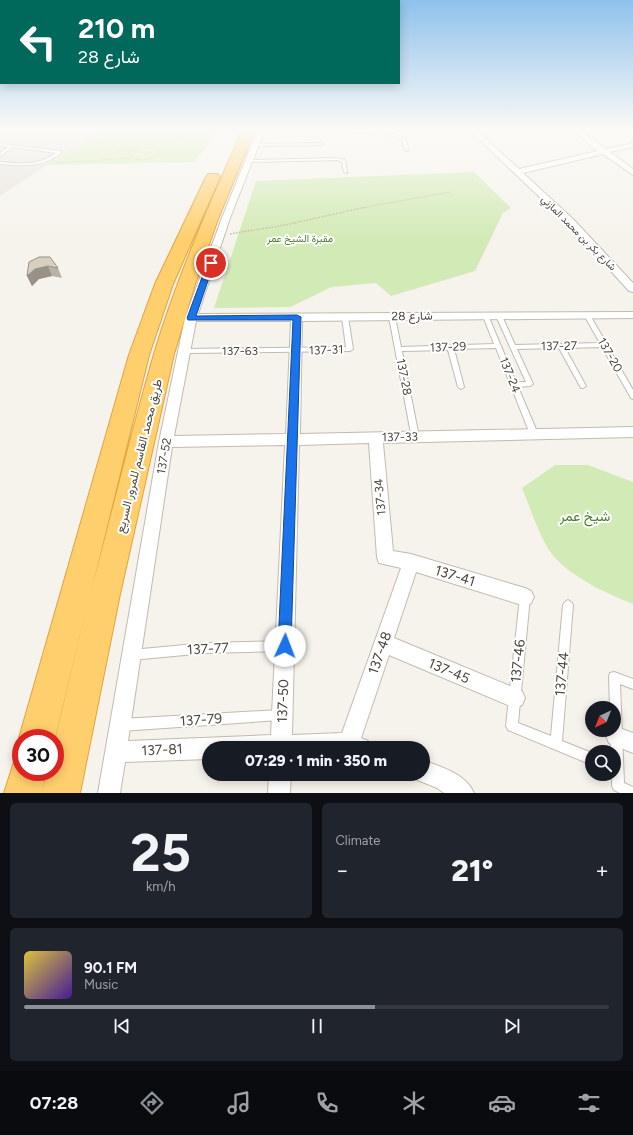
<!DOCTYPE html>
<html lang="en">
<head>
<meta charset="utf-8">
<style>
  body { margin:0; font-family:Figtree,Vazirmatn,sans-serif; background:#20242c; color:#f1f3f6; height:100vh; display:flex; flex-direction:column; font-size:15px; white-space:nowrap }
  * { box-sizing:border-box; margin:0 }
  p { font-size:13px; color:#9ea1a6 }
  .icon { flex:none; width:22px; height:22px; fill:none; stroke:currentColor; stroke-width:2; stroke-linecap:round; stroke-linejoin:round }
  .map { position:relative; height:793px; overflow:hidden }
  .sheet { display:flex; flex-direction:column; gap:10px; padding:10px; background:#0d0f14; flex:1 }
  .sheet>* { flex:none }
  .top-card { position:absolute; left:0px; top:0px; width:400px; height:84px; box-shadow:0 2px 10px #0003; background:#00695c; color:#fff; overflow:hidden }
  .needle { width:26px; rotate:223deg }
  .buttons { position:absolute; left:585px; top:701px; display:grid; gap:8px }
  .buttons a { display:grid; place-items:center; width:36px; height:36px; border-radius:50%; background:#171b24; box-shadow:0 2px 10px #0003; font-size:20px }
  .speed { position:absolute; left:12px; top:729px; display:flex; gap:8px; font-size:20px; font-weight:700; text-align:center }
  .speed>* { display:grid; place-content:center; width:52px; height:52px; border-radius:50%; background:#171b24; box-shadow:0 2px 10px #0003; line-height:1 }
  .speed .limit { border:6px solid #d22; background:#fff; color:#111 }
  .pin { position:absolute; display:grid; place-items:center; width:34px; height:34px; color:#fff; margin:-17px; border:2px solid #fff; border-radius:50%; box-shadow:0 1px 4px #0007 }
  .me { position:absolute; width:44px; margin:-22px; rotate:2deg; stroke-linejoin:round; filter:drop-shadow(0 0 3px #0008) }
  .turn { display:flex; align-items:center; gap:14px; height:84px; padding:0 12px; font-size:18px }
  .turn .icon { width:52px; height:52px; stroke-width:2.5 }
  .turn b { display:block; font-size:28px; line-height:34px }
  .big { font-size:30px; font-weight:800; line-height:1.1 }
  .sheet .widget { flex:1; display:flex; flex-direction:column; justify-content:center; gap:6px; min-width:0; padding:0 14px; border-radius:6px; background:#20242c }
  .sheet .dial { align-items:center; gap:0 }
  .dial b { font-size:52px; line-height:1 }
  .song { display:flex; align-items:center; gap:12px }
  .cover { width:48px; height:48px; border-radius:6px; background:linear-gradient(135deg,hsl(50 70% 55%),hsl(260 70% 35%)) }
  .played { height:4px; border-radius:2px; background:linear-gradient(90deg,#8c9099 60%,#363941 60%) }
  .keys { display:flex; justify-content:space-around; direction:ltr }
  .heat { display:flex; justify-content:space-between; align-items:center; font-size:22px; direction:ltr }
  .sheet .tiles { flex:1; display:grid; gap:10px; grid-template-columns:1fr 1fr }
  .widget:last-child { grid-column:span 2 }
  .trip { position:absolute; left:202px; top:741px; width:228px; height:40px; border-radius:20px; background:#171b24; box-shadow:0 2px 10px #0003; font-weight:800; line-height:40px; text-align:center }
  .dock { display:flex; height:64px; justify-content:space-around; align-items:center; background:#090b0e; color:#9ea1a6 }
  .dock .icon { width:28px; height:28px }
  .dock .on { color:#8c9099 }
  .dock b { font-size:18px; color:#f1f3f6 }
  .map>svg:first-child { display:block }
  .industrial { fill:#e6e2dd }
  .green { fill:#d2eab5 }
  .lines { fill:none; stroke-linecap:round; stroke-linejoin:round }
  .service-casing { stroke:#c2bbae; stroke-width:2 }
  .minor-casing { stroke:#c2bbae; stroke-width:2 }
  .motorway-casing { stroke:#e0a43c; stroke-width:2 }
  .path-far1 { stroke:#c4b79f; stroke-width:1; stroke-dasharray:1 1; stroke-linecap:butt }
  .path { stroke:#c4b79f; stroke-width:1.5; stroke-dasharray:1.5 1.5; stroke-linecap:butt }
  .service { fill:#fff; fill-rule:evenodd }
  .minor { fill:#fff; fill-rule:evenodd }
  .motorway { fill:#ffcf6e; fill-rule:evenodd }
  .wall { fill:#bab2a6 }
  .shaded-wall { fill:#979187 }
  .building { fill:#d8cfc1; stroke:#979187 }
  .route { fill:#1a73e8; stroke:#114b97 }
  .labels { text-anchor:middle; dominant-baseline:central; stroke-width:4; stroke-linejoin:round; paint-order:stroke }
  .far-street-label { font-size:10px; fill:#4b4439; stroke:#fff }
  .far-park-label { font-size:10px; fill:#4a7f2a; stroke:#fff }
  .street-label { font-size:12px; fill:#4b4439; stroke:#fff }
  .near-park-label { font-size:14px; fill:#4a7f2a; stroke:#fff }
  .near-street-label { font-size:14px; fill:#4b4439; stroke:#fff }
</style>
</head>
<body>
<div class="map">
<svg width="633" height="793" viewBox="0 0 633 793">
  <rect width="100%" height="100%" fill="#f6f3ec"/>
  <!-- industrial -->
  <path class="industrial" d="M0,129H100L0,196Z"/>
  <!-- green -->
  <path class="green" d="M100,129H220L194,162L47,165Z
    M474,172L511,208L503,213L475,271L391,296L376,283L332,287L290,307L214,308L256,181Z
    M555,465H588L633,482V604C605,593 561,573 546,545C536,527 530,507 522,488Z"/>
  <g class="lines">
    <!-- service casing -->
    <g class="service-casing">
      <path id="service" d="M311,129H338L386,132L405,138L409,150L407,151L405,150L402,140L386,134Z
        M322,143L324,144L323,145L256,146L254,145L256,144Z
        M0,144L60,151L62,152C44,168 22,166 0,164V162C21,164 39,166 56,153L13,147L0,156V153L8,147L0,146Z
        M337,158L345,160L347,173L344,172L342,162L337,160L250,162L248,161L250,160Z
        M587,313L590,315L633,390V399L631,398L602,347L565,348L586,386L583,388H581L559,348L517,349L533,384L530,386L518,387L538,434L537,436H531L530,434L496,348L454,349L464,387L461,389L458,387L448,350L402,351L419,437L418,439H412L389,317L390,316H394L395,317L401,347L494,344L483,316L486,314L488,315L516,382H526L496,316L497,315L499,314L502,316L515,345L600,343L584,315Z
        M345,315L348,317L353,349L350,351L185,353L182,351L185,349L346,347L342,317Z
        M525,592L528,594L530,597L518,723L551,736L563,605L565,602L568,600L571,602L573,605L562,741L592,753V765L508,730L506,726L520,597L522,594Z
        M285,641L289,642L290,646L289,650L285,651L206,653L131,660L127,659L126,655L127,651L131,650L206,643Z
        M614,672L633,679V689L620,684L624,783L633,787V793H620L614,790L612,786V774H614V752H611L610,730H614V708H610L609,677L610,673Z
        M280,710L284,711L285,715L284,719L280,720L121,731L117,729L115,725L117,721L121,719Z"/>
    </g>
    <!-- minor casing -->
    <g class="minor-casing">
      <path id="minor" d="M258,129H265L230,218L198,314L633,312V318L302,321L300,434L633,427V437L383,443L393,551L411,554L525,588L531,591L534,597L531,603L525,606L416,572L394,638L522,691L525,698L522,705L515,708L389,655L361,738L368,741L372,748H209V759L125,762L120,793H98L159,442L185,318L222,218ZM196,321H291L286,434L174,436ZM369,443L377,557L379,563L401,568L342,733L292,735L299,445ZM285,445L271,735L128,741L172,447Z
        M468,129H475L519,169L598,151L571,129H579L606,149L633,143V147L610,152L633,169V175L603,154L523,173L574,220L633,283V292L629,291L568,224Z
        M614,726L633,733V753L609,743L606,736L608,730H614Z
        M423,760C441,767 466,774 474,793H444L437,788L415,779L413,774H423Z
        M269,774H291L290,793H268Z"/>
    </g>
    <!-- motorway casing -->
    <g class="motorway-casing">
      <path id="motorway" d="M243,129H255L218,219L195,284L174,354L120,594L80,793H42L47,772H55V740L88,601L55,738H21V742L19,738L129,355L155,284L206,177L208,174H218L220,177L173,284L149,355L91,592C112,513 131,433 154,354C177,277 210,203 243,129Z
        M21,757V772H46L42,793H4L15,759Z"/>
    </g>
    <!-- path-far1 -->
    <path class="path-far1" d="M127,129L181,137L195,129
      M87,138L129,153
      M145,147L158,149L160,152C151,161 140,162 129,156V152Z
      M152,147L178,129
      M138,148L132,139L140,131
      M57,163L131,158
      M361,208L450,192"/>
    <!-- path -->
    <path class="path" d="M230,234L285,225L366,207"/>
    <!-- service -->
    <use href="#service" class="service"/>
    <!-- minor -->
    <use href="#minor" class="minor"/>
    <!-- motorway -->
    <use href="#motorway" class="motorway"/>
  </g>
  <!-- wall -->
  <path class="wall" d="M29,262L58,268L62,278L52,276L39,279L32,286L27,276Z"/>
  <!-- shaded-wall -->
  <path class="shaded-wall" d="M48,266L52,276L39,279L32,286L27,276L35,269Z"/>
  <!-- building -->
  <path class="building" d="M39,257H50L58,268L48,266L35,269L27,276L29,262Z"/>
  <!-- sky -->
  <linearGradient id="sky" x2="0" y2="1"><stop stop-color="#8fc1ec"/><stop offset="0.54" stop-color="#fbfaf6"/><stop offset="1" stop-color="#fbfaf6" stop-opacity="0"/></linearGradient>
  <rect width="633" height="240" fill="url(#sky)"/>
  <!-- route -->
  <path class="route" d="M208,261L214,263L196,316L297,315L301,317L291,646L289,651L285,653L280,651L278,646L293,320H188L187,318Z"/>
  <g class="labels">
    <!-- far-street labels -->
    <g class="far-street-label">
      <text transform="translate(579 233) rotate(45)">شارع بكر بن محمد المازني</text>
    </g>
    <!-- far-park labels -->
    <g class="far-park-label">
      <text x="300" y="238">مقبرة الشيخ عمر</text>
    </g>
    <!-- street labels -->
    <g class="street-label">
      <text transform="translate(412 316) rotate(-1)">شارع 28</text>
      <text transform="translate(559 346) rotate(-1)">137-27</text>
      <text transform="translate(448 347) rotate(-2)">137-29</text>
      <text transform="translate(326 350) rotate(-2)">137-31</text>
      <text x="240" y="351">137-63</text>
      <text transform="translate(610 355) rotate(60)">137-20</text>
      <text transform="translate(510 375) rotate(68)">137-24</text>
      <text transform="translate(404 377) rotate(79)">137-28</text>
      <text transform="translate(400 437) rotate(-1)">137-33</text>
      <text transform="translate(139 456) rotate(-76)">طريق محمد القاسم للمرور السريع</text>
      <text transform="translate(164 456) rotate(-80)">137-52</text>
      <text transform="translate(380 497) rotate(-95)">137-34</text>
    </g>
    <!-- near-park labels -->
    <g class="near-park-label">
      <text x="585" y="516">شيخ عمر</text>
    </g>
    <!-- near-street labels -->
    <g class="near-street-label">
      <text transform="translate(455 576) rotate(17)">137-41</text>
      <text transform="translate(208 649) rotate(-3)">137-77</text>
      <text transform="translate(380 653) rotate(-71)">137-48</text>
      <text transform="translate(518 661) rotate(-84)">137-46</text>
      <text transform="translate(449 671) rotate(23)">137-45</text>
      <text transform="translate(562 674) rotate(-85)">137-44</text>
      <text transform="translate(283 701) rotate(-88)">137-50</text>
      <text transform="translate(201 720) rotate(-4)">137-79</text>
      <text transform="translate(162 750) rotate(-3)">137-81</text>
    </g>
  </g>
</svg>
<div class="buttons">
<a><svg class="needle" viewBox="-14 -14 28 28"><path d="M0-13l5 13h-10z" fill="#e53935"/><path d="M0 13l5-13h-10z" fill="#9ea1a6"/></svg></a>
<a><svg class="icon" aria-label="search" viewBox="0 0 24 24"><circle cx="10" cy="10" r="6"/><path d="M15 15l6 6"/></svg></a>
</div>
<div class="speed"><div class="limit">30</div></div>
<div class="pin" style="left:211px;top:263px;background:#d93025"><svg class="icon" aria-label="arrive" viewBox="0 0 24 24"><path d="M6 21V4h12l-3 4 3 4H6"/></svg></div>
<svg class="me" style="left:285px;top:646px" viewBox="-20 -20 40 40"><circle r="19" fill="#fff"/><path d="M0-13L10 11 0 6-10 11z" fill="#1a73e8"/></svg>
<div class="trip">07:29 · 1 min · 350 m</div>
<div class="top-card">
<div class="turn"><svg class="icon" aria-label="left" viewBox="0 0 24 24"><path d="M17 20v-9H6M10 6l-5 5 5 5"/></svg><div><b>210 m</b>شارع 28</div></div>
</div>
</div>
<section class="sheet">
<div class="tiles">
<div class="widget dial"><b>25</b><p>km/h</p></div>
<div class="widget"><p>Climate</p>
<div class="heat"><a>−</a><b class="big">21°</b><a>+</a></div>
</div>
<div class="widget">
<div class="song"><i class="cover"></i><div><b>90.1 FM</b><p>Music</p></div></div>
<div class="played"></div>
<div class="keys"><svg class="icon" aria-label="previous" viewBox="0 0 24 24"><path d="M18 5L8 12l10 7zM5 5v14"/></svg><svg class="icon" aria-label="pause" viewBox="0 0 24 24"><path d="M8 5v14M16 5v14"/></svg><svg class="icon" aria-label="next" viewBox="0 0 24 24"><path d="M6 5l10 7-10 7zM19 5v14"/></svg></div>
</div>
</div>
</section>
<nav class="dock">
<b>07:28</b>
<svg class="icon on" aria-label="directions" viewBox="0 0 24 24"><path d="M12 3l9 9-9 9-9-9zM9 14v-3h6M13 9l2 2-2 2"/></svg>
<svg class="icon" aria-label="music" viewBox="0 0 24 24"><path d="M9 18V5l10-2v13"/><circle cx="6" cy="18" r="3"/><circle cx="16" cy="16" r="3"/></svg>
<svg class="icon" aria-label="phone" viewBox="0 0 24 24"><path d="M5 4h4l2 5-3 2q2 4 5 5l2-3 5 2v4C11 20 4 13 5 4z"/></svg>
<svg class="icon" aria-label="climate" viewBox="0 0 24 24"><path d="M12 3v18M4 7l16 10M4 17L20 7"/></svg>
<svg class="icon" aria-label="car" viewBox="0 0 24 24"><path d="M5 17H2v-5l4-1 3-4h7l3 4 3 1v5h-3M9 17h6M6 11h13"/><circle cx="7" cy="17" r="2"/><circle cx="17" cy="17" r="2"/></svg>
<svg class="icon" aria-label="filters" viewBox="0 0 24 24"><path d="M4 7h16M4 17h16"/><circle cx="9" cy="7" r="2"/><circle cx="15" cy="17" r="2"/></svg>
</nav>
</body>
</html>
